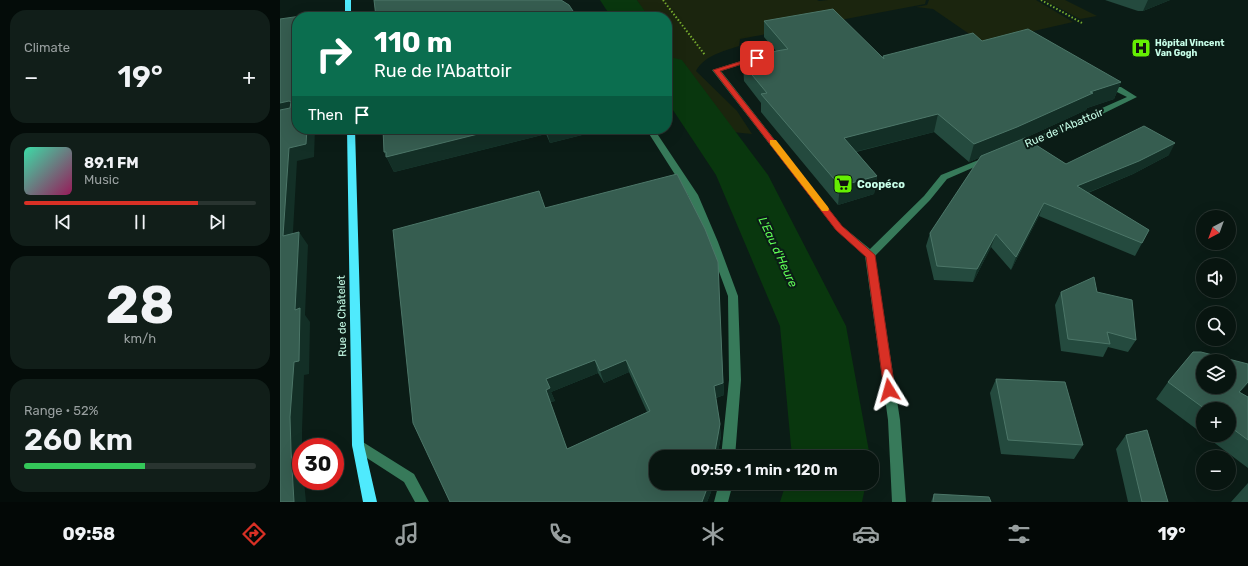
<!DOCTYPE html>
<html lang="en">
<head>
<meta charset="utf-8">
<style>
  body { margin:0; font-family:Rubik,sans-serif; background:#111e19; color:#f1f3f6; height:100vh; display:flex; flex-direction:column; font-size:15px; white-space:nowrap }
  * { box-sizing:border-box; margin:0 }
  p { font-size:13px; color:#989f9f }
  .icon { flex:none; width:22px; height:22px; fill:none; stroke:currentColor; stroke-width:2; stroke-linecap:round; stroke-linejoin:round }
  .map { position:relative; flex:1; overflow:hidden }
  .panel { display:flex; flex-direction:column; gap:10px; padding:10px; background:#040c09; width:280px }
  .panel>* { flex:none }
  .guide { position:absolute; left:12px; top:12px; width:380px; height:122px; border-radius:16px; box-shadow:0 4px 16px #0002,0 0 0 1px #293430; background:#0b6e4f; color:#fff; overflow:hidden }
  .needle { width:26px; rotate:221deg }
  .controls { position:absolute; left:916px; top:210px; display:grid; gap:8px }
  .controls a { display:grid; place-items:center; width:40px; height:40px; border-radius:50%; background:#081510; box-shadow:0 4px 16px #0002,0 0 0 1px #293430; font-size:20px }
  .speed { position:absolute; left:12px; top:438px; display:flex; gap:8px; font-size:20px; font-weight:700; text-align:center }
  .speed>* { display:grid; place-content:center; width:52px; height:52px; border-radius:50%; background:#081510; box-shadow:0 4px 16px #0002,0 0 0 1px #293430; line-height:1 }
  .speed .limit { border:6px solid #d22; background:#fff; color:#111 }
  .pin { position:absolute; display:grid; place-items:center; width:34px; height:34px; color:#fff; margin:-17px; border-radius:8px; box-shadow:0 2px 6px #0006 }
  .me { position:absolute; width:44px; margin:-22px; rotate:352deg; stroke-linejoin:round; filter:drop-shadow(0 0 3px #0008) }
  .turn { display:flex; align-items:center; gap:14px; height:84px; padding:0 16px; font-size:18px }
  .turn .icon { width:52px; height:52px; stroke-width:2.5 }
  .turn b { display:block; font-size:28px; line-height:34px }
  .then { display:flex; align-items:center; height:38px; padding:0 16px; background:#0003; gap:8px; font-size:15px }
  .big { font-size:30px; font-weight:600; line-height:1.1 }
  .panel .tile { flex:1; display:flex; flex-direction:column; justify-content:center; gap:6px; min-width:0; padding:0 14px; border-radius:16px; background:#111e19 }
  .panel .dial { align-items:center; gap:0 }
  .dial b { font-size:52px; line-height:1 }
  .song { display:flex; align-items:center; gap:12px }
  .cover { width:48px; height:48px; border-radius:6px; background:linear-gradient(135deg,hsl(160 70% 55%),hsl(330 70% 35%)) }
  .played { height:4px; border-radius:2px; background:linear-gradient(90deg,#d93025 75%,#293430 75%) }
  .keys { display:flex; justify-content:space-around; direction:ltr }
  .heat { display:flex; justify-content:space-between; align-items:center; font-size:22px; direction:ltr }
  .charge { height:6px; border-radius:3px; background:linear-gradient(90deg,#34c759 52%,#293430 0) }
  .trip { position:absolute; left:369px; top:450px; width:230px; height:40px; border-radius:16px; background:#081510; box-shadow:0 4px 16px #0002,0 0 0 1px #293430; font-weight:600; line-height:40px; text-align:center }
  .tabs { display:flex; height:64px; justify-content:space-around; align-items:center; background:#030806; color:#989f9f }
  .tabs .icon { width:28px; height:28px }
  .tabs .current { color:#d93025 }
  .tabs b { font-size:18px; color:#f1f3f6 }
  main { display:flex; flex:1; min-height:0 }
  .map>svg:first-child { display:block }
  .green { fill:#1b250e }
  .lines { fill:none; stroke-linecap:round; stroke-linejoin:round }
  .river { fill:#09370e; fill-rule:evenodd }
  .path { stroke:#76ab2e; stroke-width:2; stroke-dasharray:1.5 2; stroke-linecap:butt }
  .minor { fill:#377a5a; fill-rule:evenodd }
  .major { fill:#4feafd; fill-rule:evenodd }
  .wall { fill:#244a3e; fill-rule:evenodd }
  .shaded-wall { fill:#132f26 }
  .building { fill:#365d50; stroke:#4c7668; fill-rule:evenodd }
  .route { fill:#d93025; stroke:#8d1f18 }
  .slow { fill:#f59e0b }
  .labels { text-anchor:middle; dominant-baseline:central; stroke-width:4; stroke-linejoin:round; paint-order:stroke }
  .far-poi-label { font-size:9px; font-weight:bold; fill:#c7fee8; stroke:#0b1c16; text-anchor:start }
  .street-label { font-size:11px; fill:#c7fee8; stroke:#0b1c16 }
  .poi-label { font-size:11px; font-weight:bold; fill:#c7fee8; stroke:#0b1c16; text-anchor:start }
  .water-label { font-size:12px; font-style:italic; fill:#5ffd56; stroke:#0b1c16 }
</style>
</head>
<body>
<main>
<section class="panel">
<div class="tile"><p>Climate</p>
<div class="heat"><a>−</a><b class="big">19°</b><a>+</a></div>
</div>
<div class="tile">
<div class="song"><i class="cover"></i><div><b>89.1 FM</b><p>Music</p></div></div>
<div class="played"></div>
<div class="keys"><svg class="icon" aria-label="previous" viewBox="0 0 24 24"><path d="M18 5L8 12l10 7zM5 5v14"/></svg><svg class="icon" aria-label="pause" viewBox="0 0 24 24"><path d="M8 5v14M16 5v14"/></svg><svg class="icon" aria-label="next" viewBox="0 0 24 24"><path d="M6 5l10 7-10 7zM19 5v14"/></svg></div>
</div>
<div class="tile dial"><b>28</b><p>km/h</p></div>
<div class="tile"><p>Range · 52%</p><b class="big">260 km</b><div class="charge"></div></div>
</section>
<div class="map">
<svg width="968" height="502" viewBox="0 0 968 502">
  <rect width="100%" height="100%" fill="#0b1c16"/>
  <!-- green -->
  <path class="green" d="M357,0H537L539,1L548,0H646L645,4L460,39L459,46C443,51 424,56 416,71L457,111L472,134L452,132L403,69L387,51V17H366Z
    M649,0H756L793,22L745,33L714,51L653,9L636,7L647,5Z
    M764,0H785L817,16L800,19Z"/>
  <g class="lines">
    <!-- river -->
    <path class="river" d="M320,0H357L369,17H331Z
      M387,56L402,60L488,175L566,326L590,457H512L500,326L436,175L387,101Z
      M506,483H586L582,502H500Z"/>
    <!-- path -->
    <path class="path" d="M383,0L425,55
      M761,0L802,23"/>
    <!-- minor -->
    <path class="minor" d="M477,56L481,58L479,59L441,71L562,226L590,249L644,196L661,175L706,157H712L713,159L667,179L650,200L595,256L620,420L626,502H612L608,420L585,256L556,230L432,70Z
      M835,87H841L857,97L806,122L741,149L738,150L734,147L847,97L835,91Z
      M366,129H374L418,195L438,242L458,296L461,380L455,457H441L449,380L448,296L428,242L408,195Z
      M78,439L134,474L149,502H135L124,482L73,449L72,445L73,441Z
      M439,483H453L448,502H434Z"/>
    <!-- major -->
    <path class="major" d="M65,0H71V17H65Z
      M67,129H75L84,445L97,502H83L72,445Z"/>
  </g>
  <!-- wall -->
  <path class="wall" d="M825,0H890L863,11H858Z
    M484,21L603,58V56L702,41L841,82L834,99L807,108L806,110L745,138L786,164L889,155L853,174L808,193L869,230L855,256L759,216L731,270L711,247L693,282L654,280L646,246L650,233L701,157L689,162L654,132L576,152L597,176L594,194L558,205L481,112V103L464,81L463,64L468,63V56L496,51L484,37Z
    M103,129H304L306,134L270,143L266,134L114,172L104,152Z
    M265,208L438,274L444,395L436,398L441,436L437,457H376V483H433L431,492L427,502H170ZM349,372L367,412L287,449L270,402L275,401L271,392L318,373L324,383Z
    M781,292H817L856,340L848,352L828,347L823,357L781,351L775,305Z
    M716,379L803,445L794,459L721,454L710,393Z
    M888,382L960,392L968,397V468L924,435H949V409H923V434L876,399Z
    M846,435L888,502H848L836,449Z
    M968,483V502H951Z
    M654,494L653,502H651Z"/>
  <!-- shaded-wall -->
  <path class="shaded-wall" d="M868,0H890L863,11Z
    M841,82L834,99L807,108L806,110L732,144L689,162L694,144L810,92Z
    M9,101L17,114L0,118V103Z
    M658,114L654,132L562,155L564,138Z
    M27,129H35L34,157L17,161L12,249L3,236L9,148Z
    M218,129H265L266,134L114,172L104,152Z
    M266,129H304L306,134L270,143Z
    M895,143L889,155L853,174L792,199L797,186Z
    M597,176L594,194L558,205L560,186Z
    M764,203L759,216L731,270L736,257Z
    M19,232L28,245L25,315L30,322L29,374L24,375L22,430V447H21V481H24L26,502H14L11,450L10,417L15,310Z
    M716,234L711,247L693,282L697,269Z
    M438,274L444,395L435,398L434,386Z
    M315,360L318,373L271,392L275,401L270,402L292,461L266,390V379Z
    M346,360L349,372L324,383L320,371Z
    M968,382V384L944,409L959,392Z
    M440,424L441,436L437,457H434Z
    M429,483H433L431,492L427,502H422Z"/>
  <!-- building -->
  <path class="building" d="M94,0H281L289,5L297,17H96Z
    M553,9L604,59L603,56L693,33L702,41L748,29L841,82L810,92L813,93L737,127L694,144L658,114L564,138L597,176L560,186L481,94L487,93L463,64L473,62L468,56L508,49L484,21Z
    M35,14L34,17H17V129H27L26,144L9,148L3,236L19,232L15,310L20,308L19,361L14,362L10,417L11,450L14,502H0V110L10,108L11,102L9,101L0,103V19Z
    M864,126L895,143L859,161L797,186L869,230L862,243L764,203L736,257L716,234L697,269L657,266L650,233L701,156L745,138L786,164Z
    M103,129H218L106,157V152H104Z
    M397,174L425,229L438,262L443,383L434,386L440,424L434,457H376V483H429L422,502H170L133,423L113,230L259,191L265,208ZM315,360L320,371L346,360L370,411L287,449L266,390L270,388L266,379Z
    M814,277L817,292L852,300L856,340L827,332L830,344L788,339L781,292Z
    M913,352H921L968,364V382L959,392L968,397V440L949,426V409H925L888,382ZM923,361H949V387H923Z
    M716,379L785,382L803,445L728,440Z
    M867,430L888,502H862L846,435Z
    M654,494L709,497L711,502H653Z"/>
  <!-- route -->
  <path class="route" d="M475,57L481,58L440,71L562,226L595,255L615,390L613,394L609,395L605,394L604,390L586,257L556,230L433,70Z"/>
  <!-- slow -->
  <path class="slow" d="M490,140H496L548,207L549,209L548,211H542L490,144Z"/>
  <!-- icons -->
  <defs>
    <g id="hospital-square" transform="scale(1)"><rect x="-9" y="-9" width="18" height="18" rx="4" fill="#65ee03" stroke="#0b1c16"/><path d="M-5-5h3v3.5h4V-5h3V5h-3V1.5h-4V5h-3Z" fill="#111"/></g>
    <g id="supermarket-square" transform="scale(1)"><rect x="-9" y="-9" width="18" height="18" rx="4" fill="#65ee03" stroke="#0b1c16"/><path d="M-6-5.5h2.5l.6 2H6L4.5 2H-2.5L-4.4-4H-6ZM-1.5 3.2a1.3 1.3 0 1 0 .1 0ZM3 3.2a1.3 1.3 0 1 0 .1 0Z" fill="#111"/></g>
  </defs>
  <g fill-rule="evenodd">
    <use href="#hospital-square" x="861" y="48"/>
    <use href="#supermarket-square" x="563" y="184"/>
  </g>
  <g class="labels">
    <!-- far-poi labels -->
    <g class="far-poi-label">
      <text x="875" y="43">Hôpital Vincent<tspan x="875" dy="10">Van Gogh</tspan></text>
    </g>
    <!-- street labels -->
    <g class="street-label">
      <text transform="translate(784 128) rotate(-23)">Rue de l'Abattoir</text>
      <text transform="translate(62 316) rotate(-91)">Rue de Châtelet</text>
    </g>
    <!-- poi labels -->
    <g class="poi-label">
      <text x="577" y="184">Coopéco</text>
    </g>
    <!-- water labels -->
    <g class="water-label">
      <text transform="translate(498 252) rotate(65)">L'Eau d'Heure</text>
    </g>
  </g>
</svg>
<div class="controls">
<a><svg class="needle" viewBox="-14 -14 28 28"><path d="M0-13l5 13h-10z" fill="#e53935"/><path d="M0 13l5-13h-10z" fill="#989f9f"/></svg></a>
<a><svg class="icon" aria-label="sound" viewBox="0 0 24 24"><path d="M4 9h4l5-4v14l-5-4H4zM17 9q2 3 0 6"/></svg></a>
<a><svg class="icon" aria-label="search" viewBox="0 0 24 24"><circle cx="10" cy="10" r="6"/><path d="M15 15l6 6"/></svg></a>
<a><svg class="icon" aria-label="layers" viewBox="0 0 24 24"><path d="M12 4l9 5-9 5-9-5zM3 14l9 5 9-5"/></svg></a>
<a>+</a>
<a>−</a>
</div>
<div class="speed"><div class="limit">30</div></div>
<div class="pin" style="left:477px;top:58px;background:#d93025"><svg class="icon" aria-label="arrive" viewBox="0 0 24 24"><path d="M6 21V4h12l-3 4 3 4H6"/></svg></div>
<svg class="me" style="left:609px;top:390px" viewBox="-20 -20 40 40"><path d="M0-17L14 15 0 8-14 15z" fill="#d93025" stroke="#fff" stroke-width="4"/></svg>
<div class="trip">09:59 · 1 min · 120 m</div>
<div class="guide">
<div class="turn"><svg class="icon" aria-label="right" viewBox="0 0 24 24"><path d="M7 20v-9h11M14 6l5 5-5 5"/></svg><div><b>110 m</b>Rue de l'Abattoir</div></div>
<div class="then">Then<svg class="icon" aria-label="arrive" viewBox="0 0 24 24"><path d="M6 21V4h12l-3 4 3 4H6"/></svg></div>
</div>
</div>
</main>
<nav class="tabs">
<b>09:58</b>
<svg class="icon current" aria-label="directions" viewBox="0 0 24 24"><path d="M12 3l9 9-9 9-9-9zM9 14v-3h6M13 9l2 2-2 2"/></svg>
<svg class="icon" aria-label="music" viewBox="0 0 24 24"><path d="M9 18V5l10-2v13"/><circle cx="6" cy="18" r="3"/><circle cx="16" cy="16" r="3"/></svg>
<svg class="icon" aria-label="phone" viewBox="0 0 24 24"><path d="M5 4h4l2 5-3 2q2 4 5 5l2-3 5 2v4C11 20 4 13 5 4z"/></svg>
<svg class="icon" aria-label="climate" viewBox="0 0 24 24"><path d="M12 3v18M4 7l16 10M4 17L20 7"/></svg>
<svg class="icon" aria-label="car" viewBox="0 0 24 24"><path d="M5 17H2v-5l4-1 3-4h7l3 4 3 1v5h-3M9 17h6M6 11h13"/><circle cx="7" cy="17" r="2"/><circle cx="17" cy="17" r="2"/></svg>
<svg class="icon" aria-label="filters" viewBox="0 0 24 24"><path d="M4 7h16M4 17h16"/><circle cx="9" cy="7" r="2"/><circle cx="15" cy="17" r="2"/></svg>
<b>19°</b>
</nav>
</body>
</html>
